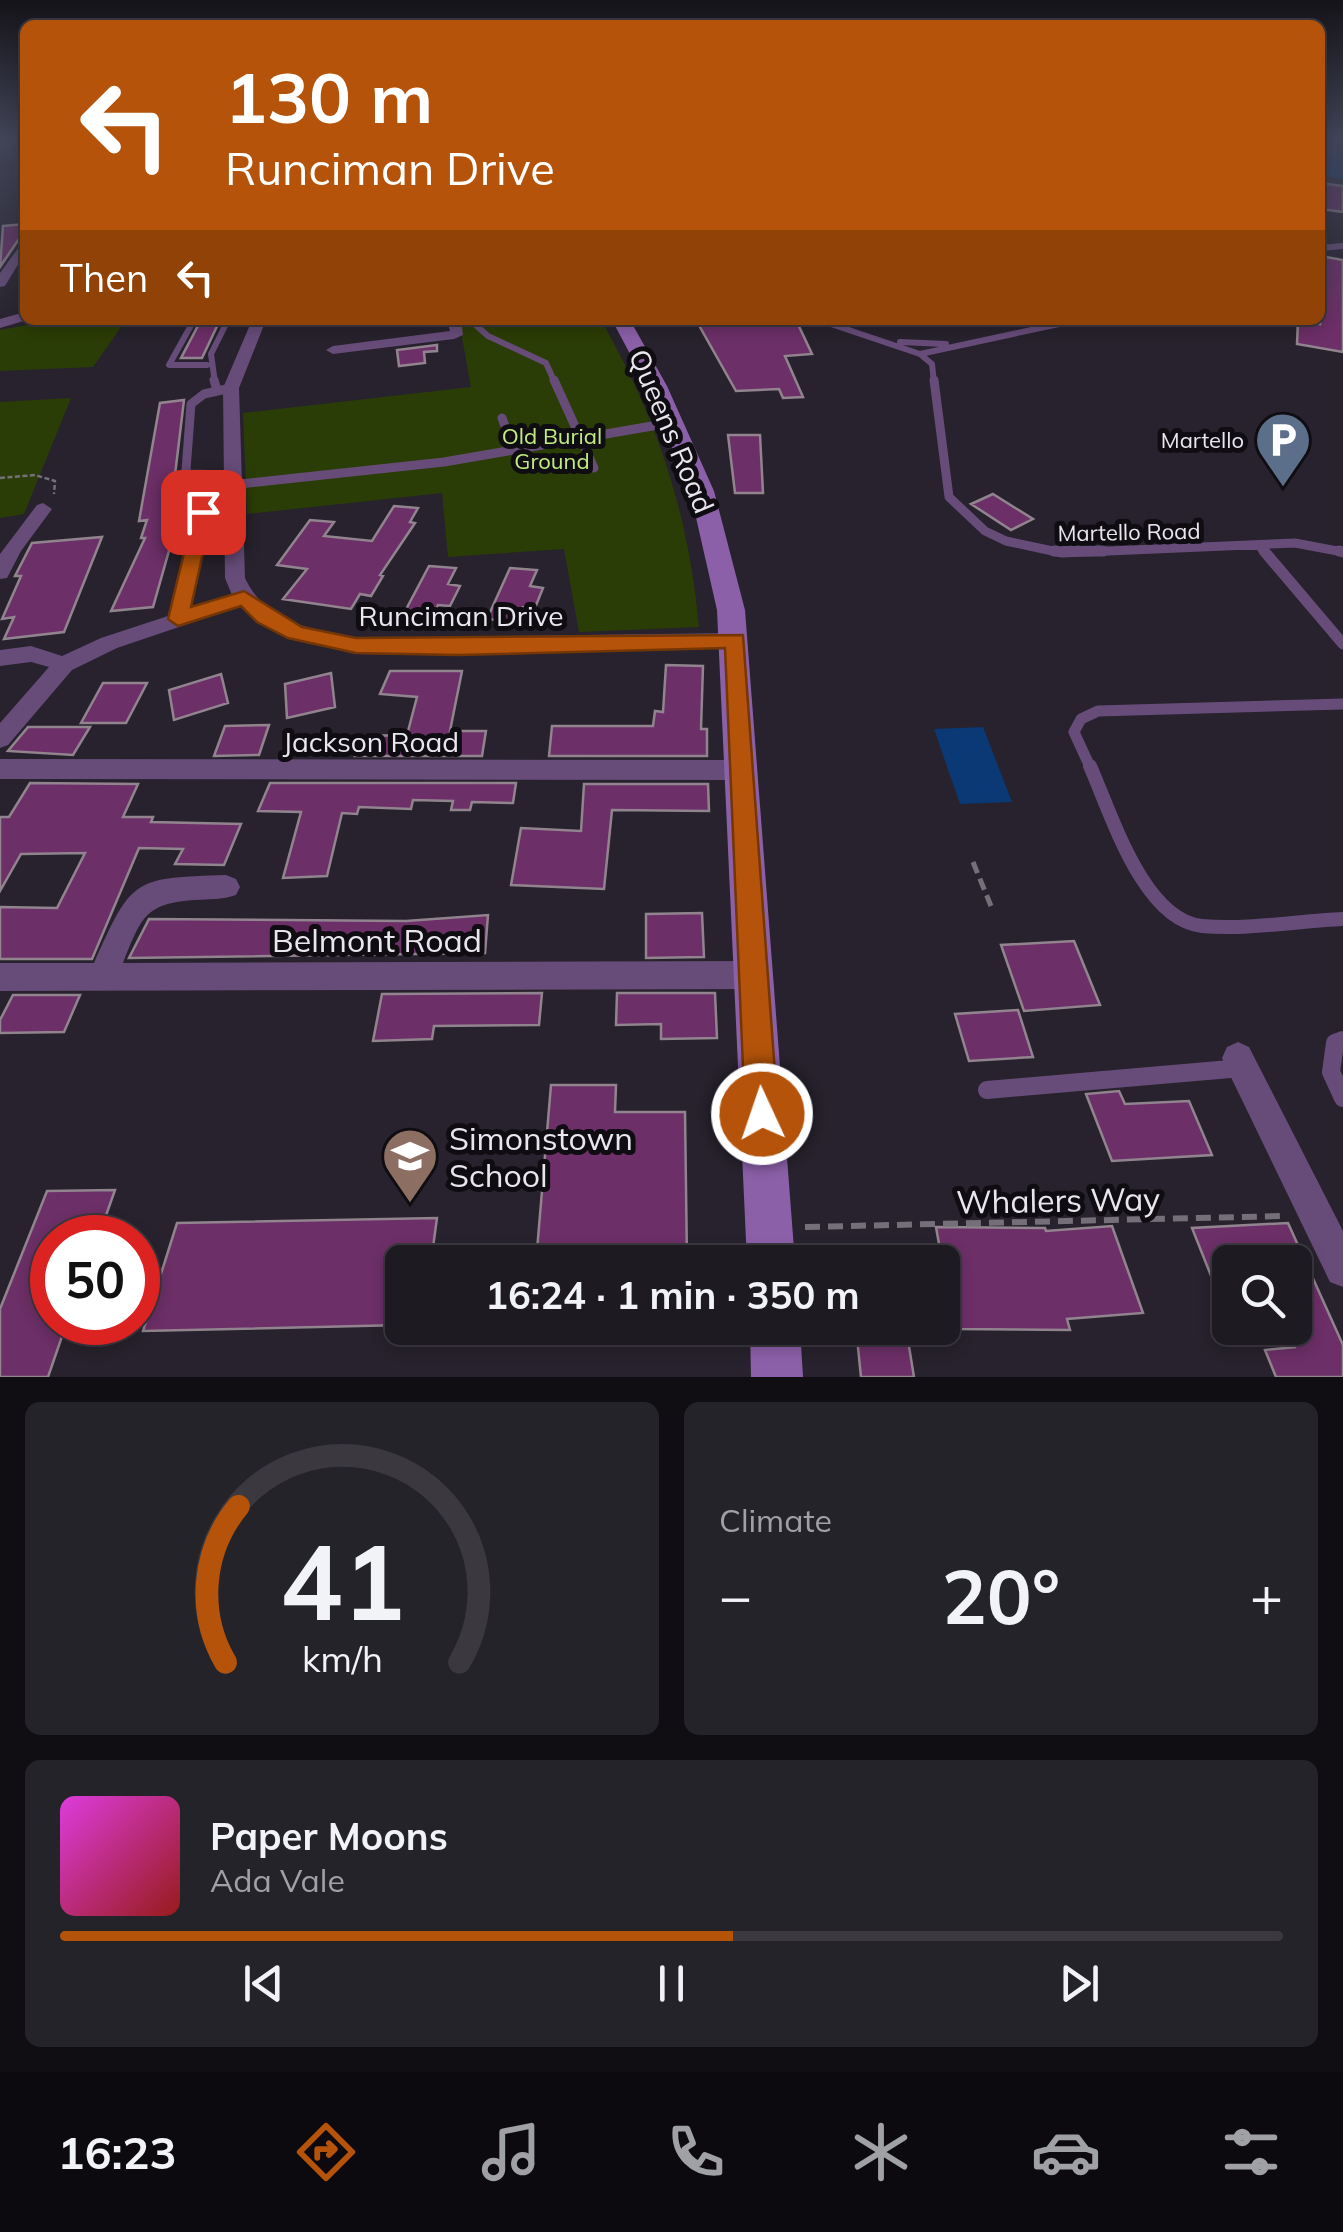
<!DOCTYPE html>
<html lang="en">
<head>
<meta charset="utf-8">
<style>
  body { margin:0; font-family:Mulish,sans-serif; background:#25232a; color:#f1f3f6; height:100vh; display:flex; flex-direction:column; font-size:38px; white-space:nowrap }
  * { box-sizing:border-box; margin:0 }
  p { font-size:32px; color:#a0a1a5 }
  .icon { flex:none; width:55px; height:55px; fill:none; stroke:currentColor; stroke-width:2; stroke-linecap:round; stroke-linejoin:round }
  .map { position:relative; height:1377px; overflow:hidden }
  .details { display:flex; flex-direction:column; gap:25px; padding:25px; background:#100e13; flex:1 }
  .details>* { flex:none }
  .guide { position:absolute; left:20px; top:20px; width:1305px; height:305px; border-radius:15px; box-shadow:0 5px 15px #0003,0 0 0 2px #3b3840; background:#b45309; color:#fff; overflow:hidden }
  .buttons { position:absolute; left:1212px; top:1245px; display:grid; gap:20px }
  .buttons a { display:grid; place-items:center; width:100px; height:100px; border-radius:15px; background:#1d1a22; box-shadow:0 5px 15px #0003,0 0 0 2px #3b3840; font-size:50px }
  .speed { position:absolute; left:30px; top:1215px; display:flex; gap:20px; font-size:50px; font-weight:700; text-align:center }
  .speed>* { display:grid; place-content:center; width:130px; height:130px; border-radius:50%; background:#1d1a22; box-shadow:0 5px 15px #0003,0 0 0 2px #3b3840; line-height:1 }
  .speed .limit { border:15px solid #d22; background:#fff; color:#111 }
  .pin { position:absolute; display:grid; place-items:center; width:85px; height:85px; color:#fff; margin:-42px; border-radius:20px; box-shadow:0 5px 15px #0006 }
  .me { position:absolute; width:110px; margin:-55px; rotate:357deg; stroke-linejoin:round; filter:drop-shadow(0 0 8px #0008) }
  .turn { display:flex; align-items:center; gap:35px; height:210px; padding:0 40px; font-size:45px }
  .turn .icon { width:130px; height:130px; stroke-width:2.5 }
  .turn b { display:block; font-size:70px; line-height:85px }
  .then { display:flex; align-items:center; height:95px; padding:0 40px; background:#0003; gap:20px; font-size:38px }
  .big { font-size:75px; font-weight:700; line-height:1.1 }
  .details .widget { flex:1; display:flex; flex-direction:column; justify-content:center; gap:15px; min-width:0; padding:0 35px; border-radius:15px; background:#25232a }
  .details .dial { align-items:center; gap:0 }
  .dial svg { height:260px; overflow:visible; fill:none; stroke:#3b3840; stroke-width:7; stroke-linecap:round; text-anchor:middle }
  .dial text { fill:#f1f3f6; stroke:none }
  .song { display:flex; align-items:center; gap:30px }
  .cover { width:120px; height:120px; border-radius:15px; background:linear-gradient(135deg,hsl(300 70% 55%),hsl(0 70% 35%)) }
  .played { height:10px; border-radius:5px; background:linear-gradient(90deg,#b45309 55%,#3b3840 55%) }
  .keys { display:flex; justify-content:space-around; direction:ltr }
  .heat { display:flex; justify-content:space-between; align-items:center; font-size:55px; direction:ltr }
  .details .tiles { flex:1; display:grid; gap:25px; grid-template-columns:1fr 1fr }
  .widget:last-child { grid-column:span 2 }
  .trip { position:absolute; left:385px; top:1245px; width:575px; height:100px; border-radius:15px; background:#1d1a22; box-shadow:0 5px 15px #0003,0 0 0 2px #3b3840; font-weight:700; line-height:100px; text-align:center }
  .tabs { display:flex; height:160px; justify-content:space-around; align-items:center; background:#0c0a0e; color:#a0a1a5 }
  .tabs .icon { width:70px; height:70px }
  .tabs .selected { color:#b45309 }
  .tabs b { font-size:45px; color:#f1f3f6 }
  .map>svg:first-child { display:block }
  .green { fill:#2b3d06 }
  .water { fill:#0a3975 }
  .building { fill:#6c2f67; stroke:#91848f; stroke-width:2.5 }
  .lines { fill:none; stroke-linecap:round; stroke-linejoin:round }
  .path-far2 { stroke:#746f79; stroke-width:2.5; stroke-dasharray:5 2.5; stroke-linecap:butt }
  .path-far1 { stroke:#746f79; stroke-width:5; stroke-dasharray:12 6; stroke-linecap:butt }
  .path { stroke:#746f79; stroke-width:6; stroke-dasharray:15 8; stroke-linecap:butt }
  .service-far5 { stroke:#674c79; stroke-width:5 }
  .service-far4 { stroke:#674c79; stroke-width:6 }
  .service-far3 { stroke:#674c79; stroke-width:9 }
  .service-far2 { stroke:#674c79; stroke-width:11 }
  .service-far1 { stroke:#674c79; stroke-width:14 }
  .service { stroke:#674c79; stroke-width:18 }
  .minor { fill:#674c79; fill-rule:evenodd }
  .secondary { fill:#8c60a9; fill-rule:evenodd }
  .route { fill:#b45309; stroke:#753606; stroke-width:2.5 }
  .labels { text-anchor:middle; dominant-baseline:central; stroke-width:10; stroke-linejoin:round; paint-order:stroke }
  .far-park-label { font-size:22px; fill:#c1ed80; stroke:#0f0d12 }
  .far-poi-label { font-size:22px; fill:#e9e6ed; stroke:#0f0d12; text-anchor:end }
  .far-street-label { font-size:22px; fill:#e9e6ed; stroke:#0f0d12 }
  .street-label { font-size:28px; fill:#e9e6ed; stroke:#0f0d12 }
  .near-street-label { font-size:32px; fill:#e9e6ed; stroke:#0f0d12 }
  .near-poi-label { font-size:32px; fill:#e9e6ed; stroke:#0f0d12; text-anchor:start }
</style>
</head>
<body>
<div class="map">
<svg width="1343" height="1377" viewBox="0 0 1343 1377">
  <rect width="100%" height="100%" fill="#27222d"/>
  <!-- green -->
  <path class="green" d="M53,320H126L93,367L0,371V330Z
    M601,320C658,421 688,511 699,627L579,632L564,549L448,557L442,493L247,514L243,413L471,387L459,321Z
    M71,398L24,514L0,518V402Z"/>
  <!-- water -->
  <path class="water" d="M1320,138H1343V179L1320,175Z
    M983,727L1012,802L960,804L934,729Z"/>
  <!-- building -->
  <path class="building" d="M1320,183L1343,186V212L1320,209Z
    M25,224V230L0,267L3,226Z
    M1320,256L1343,260V352L1297,344L1298,320L1320,324Z
    M201,320H220L202,358H181Z
    M696,320H796L812,354L785,356L803,397L783,398L779,389L736,391Z
    M437,345V351L424,352L425,363L399,366L397,350Z
    M184,400L172,500L184,498L153,607L111,611L145,538H141L147,520L139,521L160,403Z
    M728,435H760L763,493H735Z
    M993,494L1033,519L1011,530L971,504Z
    M394,506L418,508L410,522L415,523L380,575L383,576L371,596L360,594L351,609L283,599L307,569L277,565L310,520L334,522L324,536L372,541Z
    M102,537L64,632L4,639L14,617L2,619L21,576H15L32,543Z
    M429,566L456,568L448,584L460,586L450,606L438,605L430,620L402,617Z
    M510,568L537,570L530,586L543,588L535,608L523,607L516,622L487,619Z
    M666,665L703,666L701,729H707V756H549L552,726H653L655,711L663,712Z
    M390,671H462L450,731H486L482,756H355L363,736L407,735L417,697L380,694Z
    M331,673L335,707L287,718L285,684Z
    M221,674L228,703L174,720L169,690Z
    M103,683H147L126,723H81Z
    M269,725L259,755L214,756L225,726Z
    M28,727H90L73,755L8,751Z
    M30,783L138,784L123,817H153L151,822L241,824L224,865L175,864L183,849L139,848L92,959H0V907L57,908L85,853L21,854L0,891V817H9Z
    M270,783H516L513,803L472,802L470,810H451L453,801L413,800L411,809L359,807L357,814L342,813L327,876L283,878L301,812L258,811Z
    M584,784H708L709,811L612,810L604,889L511,885L521,828L581,831Z
    M702,913L704,957L646,958V914Z
    M488,915L485,953L129,958L149,919L406,921Z
    M1074,941L1100,1005L1024,1011L1001,945Z
    M542,993L539,1025L434,1026L432,1039L373,1041L382,994Z
    M617,993H715L717,1038L661,1039V1024L616,1025Z
    M13,995H80L64,1032L0,1033V1020Z
    M1018,1010L1033,1057L969,1061L955,1014Z
    M551,1085H616L615,1112H685L687,1262H536Z
    M1119,1091L1125,1104L1189,1101L1212,1155L1112,1161L1086,1094Z
    M115,1190L98,1238H52V1322H67L48,1377H0V1309L47,1191Z
    M437,1218L431,1262H402V1325L143,1331L177,1223Z
    M1288,1223L1343,1345V1377H1276L1265,1350L1295,1347V1262H1230L1229,1321L1192,1228Z
    M1112,1226L1143,1313L1067,1319L1070,1330L954,1329L936,1227L1045,1228L1046,1231Z
    M856,1328H906L914,1377H861Z"/>
  <g class="lines">
    <!-- path-far2 -->
    <path class="path-far2" d="M0,478L35,475L55,481L54,494"/>
    <!-- path-far1 -->
    <path class="path-far1" d="M973,862L991,906"/>
    <!-- path -->
    <path class="path" d="M805,1227L1285,1216"/>
    <!-- service-far5 -->
    <path class="service-far5" d="M1331,247L1343,246"/>
    <!-- service-far4 -->
    <path class="service-far4" d="M1320,248L1343,246
      M194,320L169,365H207
      M470,320L488,336L546,363L555,383
      M819,320L920,354L932,364L934,383
      M900,342L946,344
      M920,354L1073,321
      M215,383L211,354L228,320"/>
    <!-- service-far3 -->
    <path class="service-far3" d="M214,380L217,390
      M554,380L594,468
      M934,380L949,497L985,531L1006,541L1062,553L1295,543L1343,552
      M231,388L204,394L191,404L186,470L188,474L231,475
      M502,418L514,450
      M231,485L444,462L658,425
      M1259,545L1266,554"/>
    <!-- service-far2 -->
    <path class="service-far2" d="M1054,551H1103
      M1264,551L1343,644
      M1339,551L1343,552
      M1091,769L1074,732L1081,719L1098,711L1343,704"/>
    <!-- service-far1 -->
    <path class="service-far1" d="M1090,766C1111,813 1143,920 1202,926C1247,930 1298,921 1343,919"/>
    <!-- service -->
    <path class="service" d="M1343,1040L1335,1043L1331,1072L1343,1098
      M987,1090L1242,1068"/>
    <!-- minor -->
    <path class="minor" d="M25,239V253L5,286L0,287V273Z
      M25,312L27,320L0,328V319Z
      M252,320H266L239,388L245,578C266,623 312,629 356,638L735,633L746,640L743,645L457,655L356,654L288,638L257,622L241,606L117,648L72,670L8,745L0,748V723L49,667L31,662L0,666V650L31,646L62,656L101,638L168,616L196,509H210L212,513L191,608L232,595L225,578L223,388Z
      M447,320H461L463,335L454,339L333,354L326,350L333,346L450,331Z
      M43,503L52,509L21,551L7,578L0,579V554L37,505Z
      M0,759L742,760L751,763L754,770L751,777L742,780L0,779Z
      M226,875L236,879L240,887L236,895C222,900 209,899 195,900C144,903 141,919 123,963L753,961L763,965L768,975L763,985L753,989L0,991V963H94C132,878 133,878 226,875Z
      M1238,1042L1249,1047L1343,1231V1287L1330,1282L1227,1069L1222,1058L1227,1047Z"/>
    <!-- secondary -->
    <path class="secondary" d="M612,320H630L667,386L714,491L745,610L795,1262H747L717,610L690,491L647,386Z
      M750,1328H800L803,1377H751Z"/>
  </g>
  <!-- sky -->
  <linearGradient id="sky" x2="0" y2="1"><stop stop-color="#151319"/><stop offset="0.42" stop-color="#414457"/><stop offset="1" stop-color="#414457" stop-opacity="0"/></linearGradient>
  <rect width="1343" height="330" fill="url(#sky)"/>
  <!-- route -->
  <path class="route" d="M203,507L212,512L191,607L244,591L302,627L356,638L743,635L778,1114L773,1126L762,1130L750,1126L745,1114L725,648L458,655L356,653L288,638L257,622L241,606L178,626L168,619L194,512Z"/>
  <!-- icons -->
  <defs>
    <g id="parking-pin" transform="scale(2.875)"><path d="M0 17L-7.5 6A9.5 9.5 0 1 1 7.5 6Z" fill="#5c6f8a" stroke="#0f0d12"/><path d="M-3.5-5.5H1a3.5 3.5 0 0 1 0 7H-1V5.5H-3.5ZM-1-3.4V-.6H.8a1.4 1.4 0 0 0 0-2.8Z" fill="#fff"/></g>
    <g id="school-pin" transform="scale(2.875)"><path d="M0 17L-7.5 6A9.5 9.5 0 1 1 7.5 6Z" fill="#8d6e63" stroke="#0f0d12"/><path d="M0-5L7-2L0 1L-7-2ZM-4 1L0 2.5L4 1V4Q0 6-4 4Z" fill="#fff"/></g>
  </defs>
  <g fill-rule="evenodd">
    <use href="#parking-pin" x="1283" y="440"/>
    <use href="#school-pin" x="410" y="1156"/>
  </g>
  <g class="labels">
    <!-- far-park labels -->
    <g class="far-park-label">
      <text x="552" y="436">Old Burial<tspan x="552" dy="25">Ground</tspan></text>
    </g>
    <!-- far-poi labels -->
    <g class="far-poi-label">
      <text x="1244" y="440">Martello</text>
    </g>
    <!-- far-street labels -->
    <g class="far-street-label">
      <text transform="translate(1129 532) rotate(-1)">Martello Road</text>
    </g>
    <!-- street labels -->
    <g class="street-label">
      <text transform="translate(672 431) rotate(67)">Queens Road</text>
      <text x="461" y="615">Runciman Drive</text>
      <text x="371" y="741">Jackson Road</text>
    </g>
    <!-- near-street labels -->
    <g class="near-street-label">
      <text x="377" y="940">Belmont Road</text>
      <text transform="translate(1058 1200) rotate(-1)">Whalers Way</text>
    </g>
    <!-- near-poi labels -->
    <g class="near-poi-label">
      <text x="449" y="1138">Simonstown<tspan x="449" dy="37">School</tspan></text>
    </g>
  </g>
</svg>
<div class="buttons">
<a><svg class="icon" aria-label="search" viewBox="0 0 24 24"><circle cx="10" cy="10" r="6"/><path d="M15 15l6 6"/></svg></a>
</div>
<div class="speed"><div class="limit">50</div></div>
<div class="pin" style="left:203px;top:512px;background:#d93025"><svg class="icon" aria-label="arrive" viewBox="0 0 24 24"><path d="M6 21V4h12l-3 4 3 4H6"/></svg></div>
<svg class="me" style="left:762px;top:1114px" viewBox="-20 -20 40 40"><circle r="17" fill="#b45309" stroke="#fff" stroke-width="3"/><path d="M0-11L8 9 0 5-8 9z" fill="#fff"/></svg>
<div class="trip">16:24 · 1 min · 350 m</div>
<div class="guide">
<div class="turn"><svg class="icon" aria-label="left" viewBox="0 0 24 24"><path d="M17 20v-9H6M10 6l-5 5 5 5"/></svg><div><b>130 m</b>Runciman Drive</div></div>
<div class="then">Then<svg class="icon" aria-label="left" viewBox="0 0 24 24"><path d="M17 20v-9H6M10 6l-5 5 5 5"/></svg></div>
</div>
</div>
<section class="details">
<div class="tiles">
<div class="widget dial"><svg viewBox="0 0 100 80">
<path d="M14 69A42 42 0 1 1 86 69"/>
<path d="M14 69A42 42 0 0 1 18 21" stroke="#b45309"/>
<text x="50" y="56" font-size="32" font-weight="700">41</text>
<text x="50" y="72" font-size="11">km/h</text>
</svg></div>
<div class="widget"><p>Climate</p>
<div class="heat"><a>−</a><b class="big">20°</b><a>+</a></div>
</div>
<div class="widget">
<div class="song"><i class="cover"></i><div><b>Paper Moons</b><p>Ada Vale</p></div></div>
<div class="played"></div>
<div class="keys"><svg class="icon" aria-label="previous" viewBox="0 0 24 24"><path d="M18 5L8 12l10 7zM5 5v14"/></svg><svg class="icon" aria-label="pause" viewBox="0 0 24 24"><path d="M8 5v14M16 5v14"/></svg><svg class="icon" aria-label="next" viewBox="0 0 24 24"><path d="M6 5l10 7-10 7zM19 5v14"/></svg></div>
</div>
</div>
</section>
<nav class="tabs">
<b>16:23</b>
<svg class="icon selected" aria-label="directions" viewBox="0 0 24 24"><path d="M12 3l9 9-9 9-9-9zM9 14v-3h6M13 9l2 2-2 2"/></svg>
<svg class="icon" aria-label="music" viewBox="0 0 24 24"><path d="M9 18V5l10-2v13"/><circle cx="6" cy="18" r="3"/><circle cx="16" cy="16" r="3"/></svg>
<svg class="icon" aria-label="phone" viewBox="0 0 24 24"><path d="M5 4h4l2 5-3 2q2 4 5 5l2-3 5 2v4C11 20 4 13 5 4z"/></svg>
<svg class="icon" aria-label="climate" viewBox="0 0 24 24"><path d="M12 3v18M4 7l16 10M4 17L20 7"/></svg>
<svg class="icon" aria-label="car" viewBox="0 0 24 24"><path d="M5 17H2v-5l4-1 3-4h7l3 4 3 1v5h-3M9 17h6M6 11h13"/><circle cx="7" cy="17" r="2"/><circle cx="17" cy="17" r="2"/></svg>
<svg class="icon" aria-label="filters" viewBox="0 0 24 24"><path d="M4 7h16M4 17h16"/><circle cx="9" cy="7" r="2"/><circle cx="15" cy="17" r="2"/></svg>
</nav>
</body>
</html>
